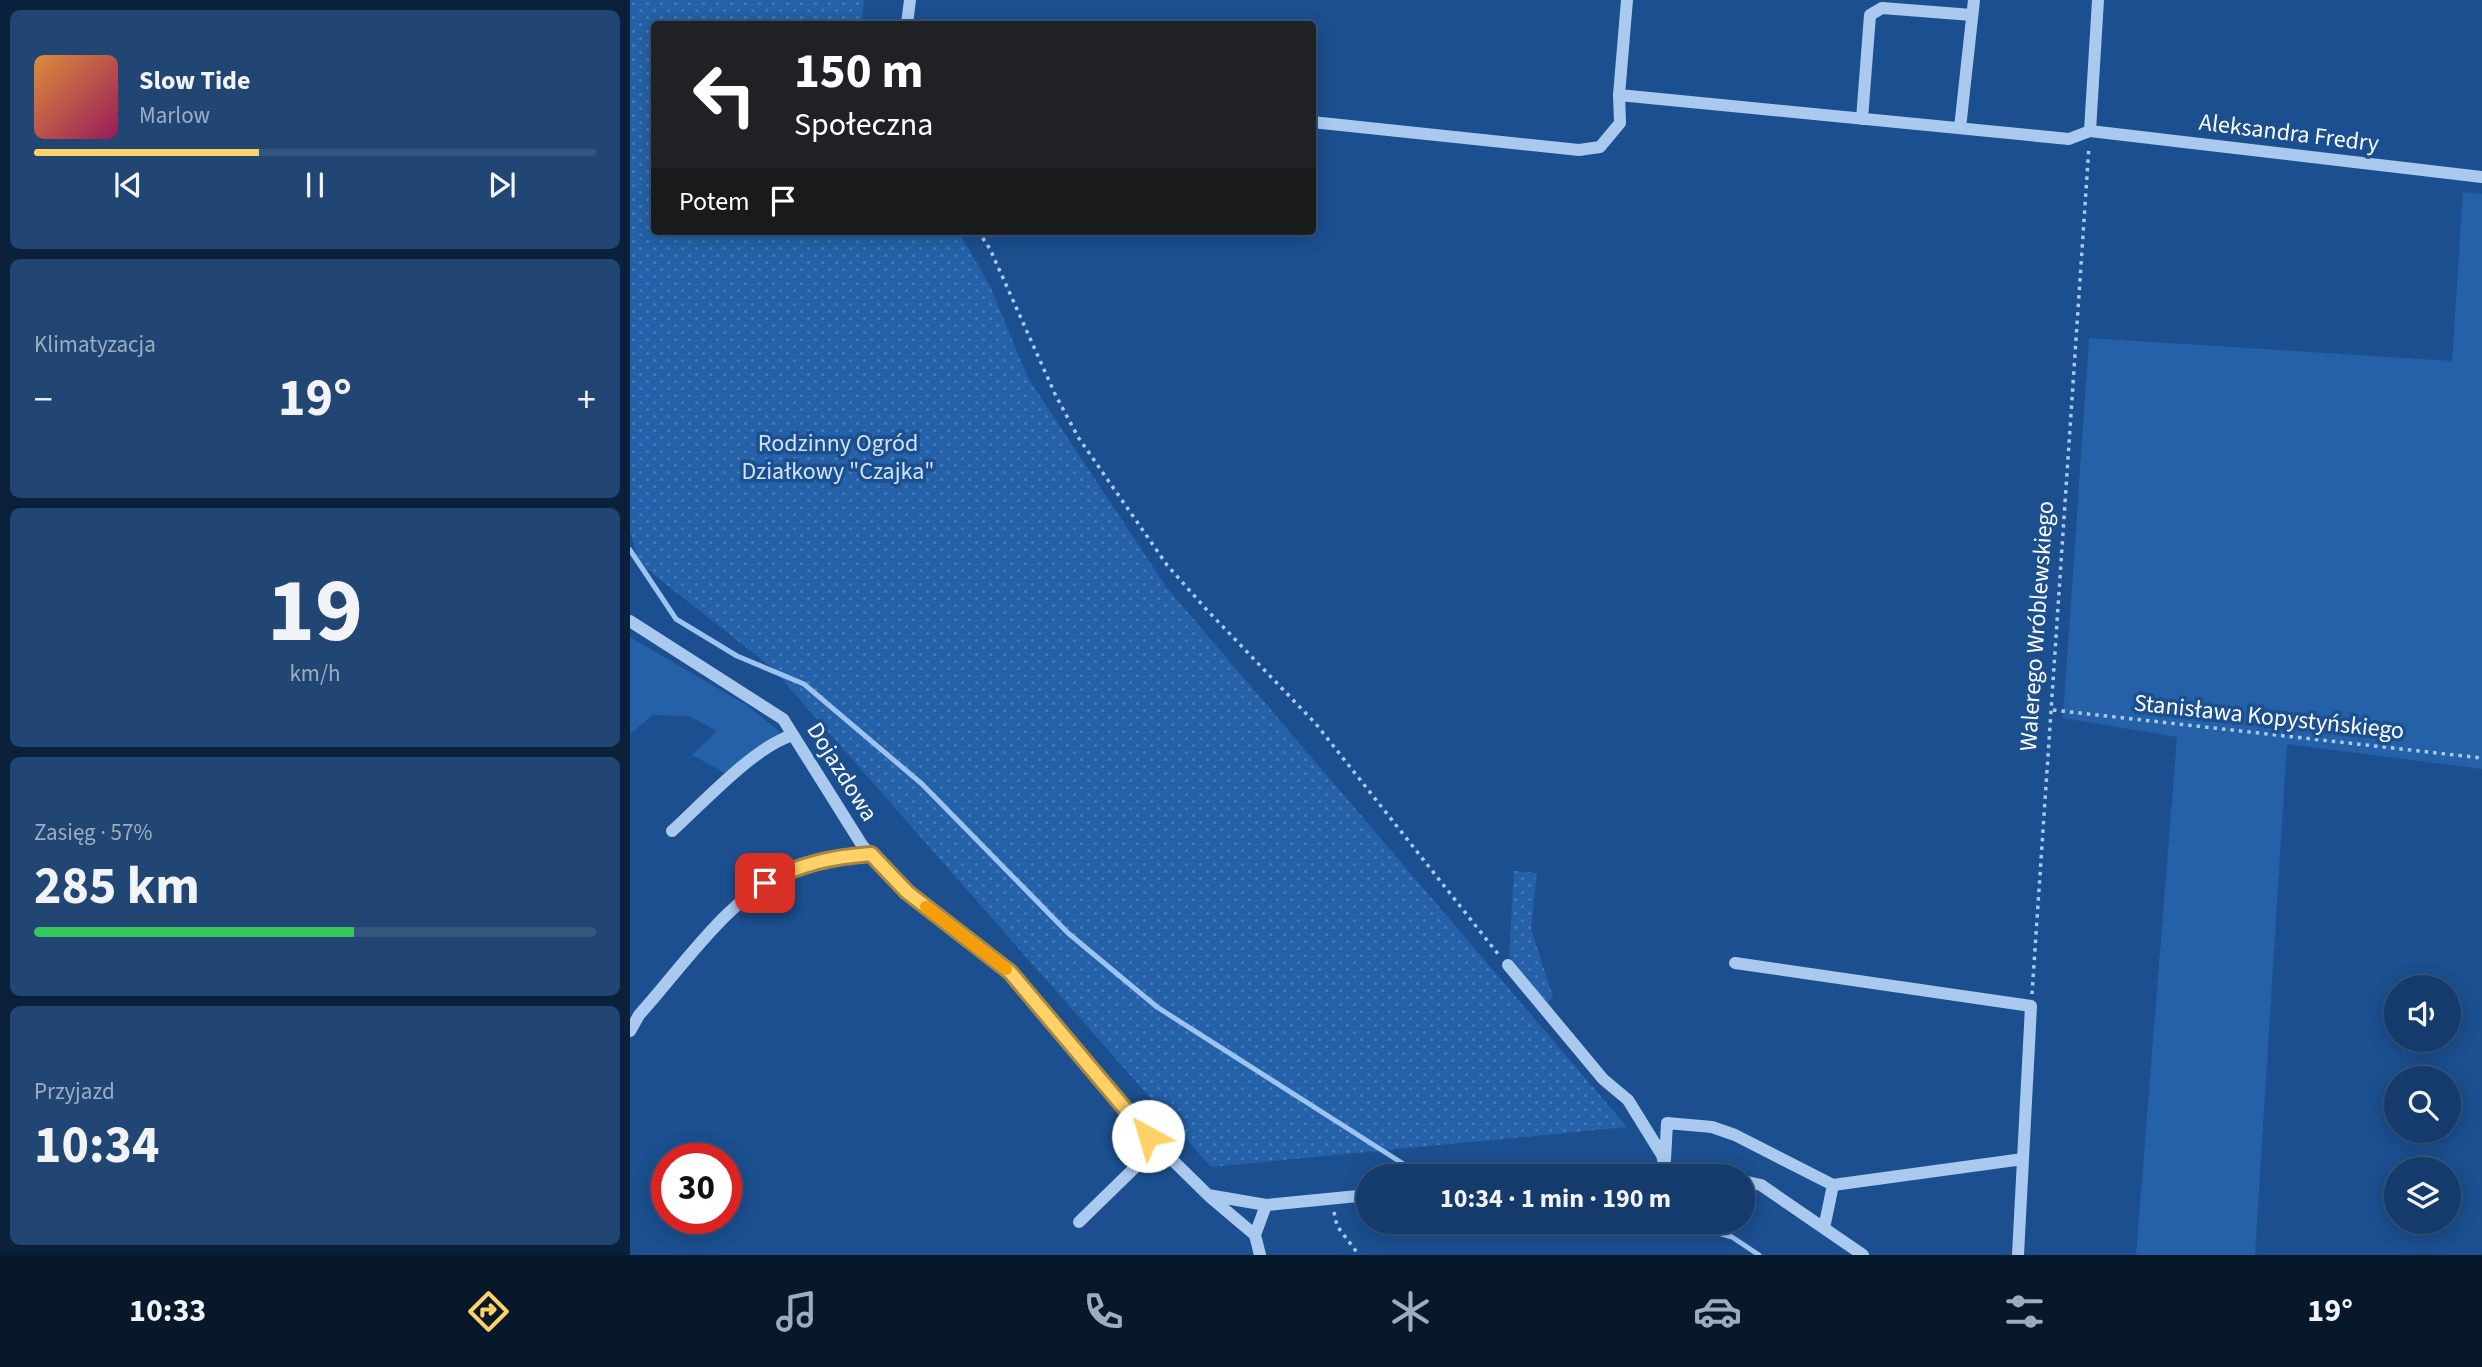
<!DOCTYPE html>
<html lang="pl">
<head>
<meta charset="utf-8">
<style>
  body { margin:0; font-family:"Source Sans 3",sans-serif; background:#214673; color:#f1f3f6; height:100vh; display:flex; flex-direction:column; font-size:26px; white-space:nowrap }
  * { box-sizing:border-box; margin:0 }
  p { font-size:23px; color:#9dadc1 }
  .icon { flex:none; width:38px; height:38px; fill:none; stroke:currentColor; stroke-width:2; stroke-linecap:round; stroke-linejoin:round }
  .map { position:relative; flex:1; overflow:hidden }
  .sheet { display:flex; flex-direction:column; gap:10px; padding:10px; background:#0b203b; width:630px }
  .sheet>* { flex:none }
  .top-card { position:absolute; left:21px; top:21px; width:665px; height:214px; border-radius:7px; box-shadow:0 4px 18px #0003,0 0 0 2px #33557e; background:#202124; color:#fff; overflow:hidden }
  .controls { position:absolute; left:1754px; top:975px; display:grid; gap:14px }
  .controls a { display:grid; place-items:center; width:77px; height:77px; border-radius:50%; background:#143b6b; box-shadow:0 4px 18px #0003,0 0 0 2px #33557e; font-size:35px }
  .speed { position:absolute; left:21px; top:1143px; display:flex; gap:14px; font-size:35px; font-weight:700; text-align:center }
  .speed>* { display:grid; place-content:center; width:91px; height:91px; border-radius:50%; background:#143b6b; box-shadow:0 4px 18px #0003,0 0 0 2px #33557e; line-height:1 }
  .speed .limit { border:10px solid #d22; background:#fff; color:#111 }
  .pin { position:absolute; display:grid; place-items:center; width:60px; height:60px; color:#fff; margin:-30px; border-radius:14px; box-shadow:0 4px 10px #0006 }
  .me { position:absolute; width:77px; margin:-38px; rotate:321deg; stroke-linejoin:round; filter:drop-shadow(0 0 5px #0008) }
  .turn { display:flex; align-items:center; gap:24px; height:147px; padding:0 28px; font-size:32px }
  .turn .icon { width:91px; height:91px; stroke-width:2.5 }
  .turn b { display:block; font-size:49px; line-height:60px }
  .then { display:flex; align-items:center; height:66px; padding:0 28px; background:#0003; gap:14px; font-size:26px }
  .big { font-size:52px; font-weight:700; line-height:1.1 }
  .sheet .widget { flex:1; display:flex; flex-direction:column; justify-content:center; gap:10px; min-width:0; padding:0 24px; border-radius:10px; background:#214673 }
  .sheet .dial { align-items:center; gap:0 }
  .dial b { font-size:91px; line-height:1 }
  .song { display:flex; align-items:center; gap:21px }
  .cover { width:84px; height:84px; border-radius:10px; background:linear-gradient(135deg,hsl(30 70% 55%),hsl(330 70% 35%)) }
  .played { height:7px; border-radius:4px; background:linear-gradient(90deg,#ffd166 40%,#33557e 40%) }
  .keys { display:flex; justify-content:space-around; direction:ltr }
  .heat { display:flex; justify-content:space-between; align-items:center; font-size:38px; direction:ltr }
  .charge { height:10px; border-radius:5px; background:linear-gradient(90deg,#34c759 57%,#33557e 0) }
  .trip { position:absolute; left:726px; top:1164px; width:399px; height:70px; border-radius:35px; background:#143b6b; box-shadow:0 4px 18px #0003,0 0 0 2px #33557e; font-weight:700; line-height:70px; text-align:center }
  .dock { display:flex; height:112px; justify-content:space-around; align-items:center; background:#08182b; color:#9dadc1 }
  .dock .icon { width:49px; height:49px }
  .dock .current { color:#ffd166 }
  .dock b { font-size:32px; color:#f1f3f6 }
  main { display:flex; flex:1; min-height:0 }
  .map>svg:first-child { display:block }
  .grass { fill:#2461a8 }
  .park { fill:url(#park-dots) }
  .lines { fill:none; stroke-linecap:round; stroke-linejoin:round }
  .stream { stroke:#9cc4f0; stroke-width:5 }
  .path { stroke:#a9c9ee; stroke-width:3.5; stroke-dasharray:3.5 5; stroke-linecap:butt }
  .minor { stroke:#a9c9ee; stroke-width:12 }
  .route-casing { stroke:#a68842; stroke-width:18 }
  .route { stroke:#ffd166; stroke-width:12 }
  .slow { stroke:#f59e0b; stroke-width:12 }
  .labels { text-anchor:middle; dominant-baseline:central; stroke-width:7; stroke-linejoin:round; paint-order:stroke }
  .street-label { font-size:24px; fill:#fff; stroke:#1b4f8f }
  .park-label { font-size:24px; fill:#cfe3fa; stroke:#1b4f8f }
</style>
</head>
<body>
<main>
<section class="sheet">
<div class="widget">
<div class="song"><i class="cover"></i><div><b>Slow Tide</b><p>Marlow</p></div></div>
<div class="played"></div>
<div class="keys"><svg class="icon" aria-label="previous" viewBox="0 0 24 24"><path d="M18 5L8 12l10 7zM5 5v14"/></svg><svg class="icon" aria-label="pause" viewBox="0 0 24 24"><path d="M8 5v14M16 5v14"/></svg><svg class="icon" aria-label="next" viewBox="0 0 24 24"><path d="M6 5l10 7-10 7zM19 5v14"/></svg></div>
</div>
<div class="widget"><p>Klimatyzacja</p>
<div class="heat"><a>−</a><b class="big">19°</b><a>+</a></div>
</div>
<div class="widget dial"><b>19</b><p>km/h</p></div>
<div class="widget"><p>Zasięg · 57%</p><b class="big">285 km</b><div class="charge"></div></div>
<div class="widget"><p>Przyjazd</p><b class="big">10:34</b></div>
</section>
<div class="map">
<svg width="1852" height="1255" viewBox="0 0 1852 1255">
  <defs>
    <pattern id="park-dots" width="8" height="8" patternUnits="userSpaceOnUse" patternTransform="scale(1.75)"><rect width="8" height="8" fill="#2461a8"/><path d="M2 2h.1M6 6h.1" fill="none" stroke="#4579b5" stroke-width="1.8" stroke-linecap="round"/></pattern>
  </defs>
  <rect width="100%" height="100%" fill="#1b4f8f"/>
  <!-- grass -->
  <path class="grass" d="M1833,192L1852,194V769L1657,744L1625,1255H1506L1547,737L1433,718L1459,338L1822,361Z
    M0,637L118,706L150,732L98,775L62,755L87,731L59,716L23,715L0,734Z"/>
  <!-- park -->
  <path class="park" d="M0,0H234L232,24H24V231H328L360,286L398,378L537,588L997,1127L581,1167L141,667L9,563L0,532Z
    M884,871L907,873L901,929L923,997L918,1003L879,957Z"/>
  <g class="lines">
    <!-- stream -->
    <path class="stream" d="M0,550L46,619L107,656L174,684L292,784L438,933L527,1007L783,1170
      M826,1222L843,1229L935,1222
      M1051,1222L1102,1237L1129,1255"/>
    <!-- path -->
    <path class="path" d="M348,231L360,249L425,394L448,437L537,565L576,609L686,724L868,954
      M1423,710L1852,758
      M1402,994L1459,146
      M704,1212L707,1226L729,1255"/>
    <!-- minor -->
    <path class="minor" d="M277,24L280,0
      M989,95L1439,139L1460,131L1852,177
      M1232,119L1240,15L1252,8L1342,15
      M682,122L949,150L970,147L990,123L989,95L997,0
      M1330,128L1344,0
      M1460,131L1468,0
      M0,621L153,719L232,845L277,893L380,972L518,1136L578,1195L636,1205L625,1235L630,1255
      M42,831C73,803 125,746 163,735
      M1105,963L1401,1006L1388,1255
      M878,965L973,1079L998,1100L1032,1155L1036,1172
      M0,1031L9,1015C55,964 98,897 162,868C187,857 214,856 241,854
      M1035,1160L1037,1123L1082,1127L1105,1135L1203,1185
      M973,1176L1071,1170L1095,1176
      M1113,1181L1131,1185L1233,1255
      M580,1197L625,1235
      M636,1205L738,1195
      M449,1222L528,1145
      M1194,1228L1203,1185L1393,1159"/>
  </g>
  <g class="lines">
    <!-- route casing -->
    <g class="route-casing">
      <path id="route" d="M135,883C170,864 201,857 241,854L277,892L380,972L518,1136"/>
    </g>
    <!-- route -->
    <use href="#route" class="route"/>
    <!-- slow -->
    <path class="slow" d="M296,907L376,969"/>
  </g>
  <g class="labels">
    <!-- street labels -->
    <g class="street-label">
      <text transform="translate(1659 133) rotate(7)">Aleksandra Fredry</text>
      <text transform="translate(1407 626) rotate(-86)">Walerego Wróblewskiego</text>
      <text transform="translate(1639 717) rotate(6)">Stanisława Kopystyńskiego</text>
      <text transform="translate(212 772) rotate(58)">Dojazdowa</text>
    </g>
    <!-- park labels -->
    <g class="park-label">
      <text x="208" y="443">Rodzinny Ogród<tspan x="208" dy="28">Działkowy "Czajka"</tspan></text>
    </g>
  </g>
</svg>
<div class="controls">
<a><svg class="icon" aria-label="sound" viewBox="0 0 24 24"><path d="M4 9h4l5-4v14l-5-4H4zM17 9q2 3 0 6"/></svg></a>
<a><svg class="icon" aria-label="search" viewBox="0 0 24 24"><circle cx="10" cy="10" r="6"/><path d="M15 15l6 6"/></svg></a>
<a><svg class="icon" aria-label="layers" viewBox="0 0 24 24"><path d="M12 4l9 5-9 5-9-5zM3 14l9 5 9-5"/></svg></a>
</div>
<div class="speed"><div class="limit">30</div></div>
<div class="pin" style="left:135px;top:883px;background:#d93025"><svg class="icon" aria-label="arrive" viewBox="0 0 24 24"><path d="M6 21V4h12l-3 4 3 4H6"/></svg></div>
<svg class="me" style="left:518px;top:1136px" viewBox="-20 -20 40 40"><circle r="19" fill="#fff"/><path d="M0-13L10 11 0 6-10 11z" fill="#ffd166"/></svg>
<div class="trip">10:34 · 1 min · 190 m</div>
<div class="top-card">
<div class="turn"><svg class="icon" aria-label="left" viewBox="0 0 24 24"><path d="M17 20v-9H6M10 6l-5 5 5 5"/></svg><div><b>150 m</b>Społeczna</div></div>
<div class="then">Potem<svg class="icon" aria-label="arrive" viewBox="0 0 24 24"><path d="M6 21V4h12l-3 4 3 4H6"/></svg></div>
</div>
</div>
</main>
<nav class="dock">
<b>10:33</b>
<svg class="icon current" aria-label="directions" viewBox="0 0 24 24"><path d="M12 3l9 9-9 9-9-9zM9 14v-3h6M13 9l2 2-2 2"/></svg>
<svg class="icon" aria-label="music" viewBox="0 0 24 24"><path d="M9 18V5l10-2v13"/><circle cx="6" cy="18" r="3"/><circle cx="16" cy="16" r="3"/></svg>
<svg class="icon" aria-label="phone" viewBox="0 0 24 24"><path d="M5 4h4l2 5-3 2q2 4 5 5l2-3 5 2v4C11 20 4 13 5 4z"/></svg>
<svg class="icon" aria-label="climate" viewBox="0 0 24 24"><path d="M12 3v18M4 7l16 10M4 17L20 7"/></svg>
<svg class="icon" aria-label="car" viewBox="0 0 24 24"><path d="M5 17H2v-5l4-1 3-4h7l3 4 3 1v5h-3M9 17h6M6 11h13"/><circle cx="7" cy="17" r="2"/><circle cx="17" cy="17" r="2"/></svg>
<svg class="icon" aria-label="filters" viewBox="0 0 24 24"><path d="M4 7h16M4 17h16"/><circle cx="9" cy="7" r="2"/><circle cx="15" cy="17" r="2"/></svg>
<b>19°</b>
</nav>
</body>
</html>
